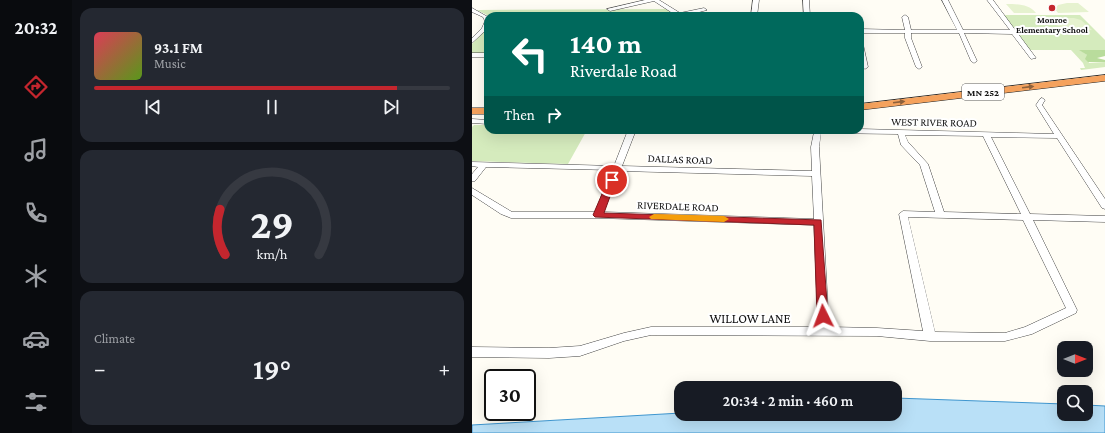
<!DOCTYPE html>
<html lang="en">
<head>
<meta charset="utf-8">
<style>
  body { margin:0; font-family:"Crimson Pro",serif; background:#242831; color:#f1f3f6; height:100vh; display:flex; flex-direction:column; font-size:15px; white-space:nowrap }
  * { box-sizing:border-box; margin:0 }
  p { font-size:13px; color:#9ea1a6 }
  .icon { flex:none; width:22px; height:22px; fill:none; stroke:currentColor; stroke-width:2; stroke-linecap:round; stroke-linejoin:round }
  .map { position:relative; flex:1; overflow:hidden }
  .sheet { display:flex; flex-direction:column; gap:8px; padding:8px; background:#0d0f14; width:400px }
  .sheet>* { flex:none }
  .top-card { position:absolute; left:12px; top:12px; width:380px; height:122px; border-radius:12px; box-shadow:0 4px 16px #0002; background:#00695c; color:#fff; overflow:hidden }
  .needle { width:26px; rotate:90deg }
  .buttons { position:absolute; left:585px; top:341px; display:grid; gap:8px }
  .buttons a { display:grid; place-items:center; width:36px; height:36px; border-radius:8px; background:#171b24; box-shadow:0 4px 16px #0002; font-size:20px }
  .speed { position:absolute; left:12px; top:369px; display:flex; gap:8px; font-size:20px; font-weight:700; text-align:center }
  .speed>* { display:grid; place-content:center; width:52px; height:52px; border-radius:50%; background:#171b24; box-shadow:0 4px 16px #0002; line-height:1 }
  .speed .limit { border:2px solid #111; border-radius:6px; background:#fff; color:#111 }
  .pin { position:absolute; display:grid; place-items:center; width:34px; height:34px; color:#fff; margin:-17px; border:2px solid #fff; border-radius:50%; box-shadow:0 1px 4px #0007 }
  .me { position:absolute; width:44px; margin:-22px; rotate:357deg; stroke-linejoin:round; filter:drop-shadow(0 0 3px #0008) }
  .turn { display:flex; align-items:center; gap:14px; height:84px; padding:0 20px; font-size:18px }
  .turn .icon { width:52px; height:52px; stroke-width:2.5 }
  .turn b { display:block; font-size:28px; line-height:34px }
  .then { display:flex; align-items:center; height:38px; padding:0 20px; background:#0003; gap:8px; font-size:15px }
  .big { font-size:30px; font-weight:600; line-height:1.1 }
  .sheet .widget { flex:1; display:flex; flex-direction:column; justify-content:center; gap:6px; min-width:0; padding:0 14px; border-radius:12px; background:#242831 }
  .sheet .dial { align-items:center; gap:0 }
  .dial svg { height:104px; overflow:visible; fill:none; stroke:#363941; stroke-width:7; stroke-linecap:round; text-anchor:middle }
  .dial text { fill:#f1f3f6; stroke:none }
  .song { display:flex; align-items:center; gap:12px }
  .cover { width:48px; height:48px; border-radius:6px; background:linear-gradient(135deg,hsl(350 70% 55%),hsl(90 70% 35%)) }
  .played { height:4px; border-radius:2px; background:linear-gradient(90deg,#c4262e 85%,#363941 85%) }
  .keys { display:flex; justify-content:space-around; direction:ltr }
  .heat { display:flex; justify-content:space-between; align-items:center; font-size:22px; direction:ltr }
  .trip { position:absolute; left:202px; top:381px; width:228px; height:40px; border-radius:12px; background:#171b24; box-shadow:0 4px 16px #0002; font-weight:600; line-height:40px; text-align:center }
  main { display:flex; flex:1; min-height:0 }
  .menu { display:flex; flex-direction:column; width:72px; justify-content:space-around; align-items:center; background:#090b0e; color:#9ea1a6 }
  .menu .icon { width:28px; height:28px }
  .menu .active { color:#c4262e }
  .menu b { font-size:18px; color:#f1f3f6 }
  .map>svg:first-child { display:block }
  .green { fill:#d5ebbd }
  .forest { fill:#b9dc9c }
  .pitch { fill:#e6f2cf }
  .water { fill:#b9e0f7; stroke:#3f96cf }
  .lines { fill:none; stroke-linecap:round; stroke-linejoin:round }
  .minor-casing { stroke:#444; stroke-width:1 }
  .highway-casing { stroke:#222; stroke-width:1 }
  .minor { fill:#fff; fill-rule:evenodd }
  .highway { fill:#f5a25d; fill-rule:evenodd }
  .oneway { fill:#8e613b }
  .route { fill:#c4262e; stroke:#7f191e }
  .slow { fill:#f59e0b }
  .poi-dot { fill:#c4262e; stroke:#fff; stroke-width:1.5 }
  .labels { text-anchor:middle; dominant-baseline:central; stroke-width:4; stroke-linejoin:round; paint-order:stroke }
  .far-poi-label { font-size:9px; font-weight:bold; fill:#111; stroke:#fff }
  .shield { fill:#fff; stroke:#585858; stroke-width:1 }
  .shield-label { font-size:10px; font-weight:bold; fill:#111 }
  .street-label { font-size:11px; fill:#111; stroke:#fff }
  .near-street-label { font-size:13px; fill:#111; stroke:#fff }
</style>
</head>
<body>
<main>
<nav class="menu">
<b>20:32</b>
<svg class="icon active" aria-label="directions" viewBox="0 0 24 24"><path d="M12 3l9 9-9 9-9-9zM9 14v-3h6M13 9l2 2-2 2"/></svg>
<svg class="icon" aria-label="music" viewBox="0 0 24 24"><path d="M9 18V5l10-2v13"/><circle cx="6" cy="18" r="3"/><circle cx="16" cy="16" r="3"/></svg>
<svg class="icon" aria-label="phone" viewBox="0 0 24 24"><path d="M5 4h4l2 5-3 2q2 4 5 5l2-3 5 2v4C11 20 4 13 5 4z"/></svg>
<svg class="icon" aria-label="climate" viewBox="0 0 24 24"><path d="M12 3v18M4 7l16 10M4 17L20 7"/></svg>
<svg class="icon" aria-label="car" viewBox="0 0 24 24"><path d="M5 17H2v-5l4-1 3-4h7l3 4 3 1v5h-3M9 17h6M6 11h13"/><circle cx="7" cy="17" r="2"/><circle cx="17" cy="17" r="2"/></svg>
<svg class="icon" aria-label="filters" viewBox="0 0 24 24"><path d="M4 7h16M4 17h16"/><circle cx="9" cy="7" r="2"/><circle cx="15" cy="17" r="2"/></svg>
</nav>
<section class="sheet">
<div class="widget">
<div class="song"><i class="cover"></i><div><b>93.1 FM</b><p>Music</p></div></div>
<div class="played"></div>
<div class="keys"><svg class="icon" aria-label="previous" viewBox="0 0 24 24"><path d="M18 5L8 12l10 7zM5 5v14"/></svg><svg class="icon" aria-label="pause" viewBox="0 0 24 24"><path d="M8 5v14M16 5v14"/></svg><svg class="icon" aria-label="next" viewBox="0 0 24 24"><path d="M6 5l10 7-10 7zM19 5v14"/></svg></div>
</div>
<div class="widget dial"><svg viewBox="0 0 100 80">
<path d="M14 69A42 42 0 1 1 86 69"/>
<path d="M14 69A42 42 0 0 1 10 34" stroke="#c4262e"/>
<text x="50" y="56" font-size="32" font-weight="700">29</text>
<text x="50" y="72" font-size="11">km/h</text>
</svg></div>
<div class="widget"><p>Climate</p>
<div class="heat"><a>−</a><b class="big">19°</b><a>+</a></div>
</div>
</section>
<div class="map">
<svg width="633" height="433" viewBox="0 0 633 433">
  <rect width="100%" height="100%" fill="#fffdf5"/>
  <!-- green -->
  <path class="green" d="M196,9L206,16H17L5,10Z
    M532,15H608L633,40V50H608L615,55L617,63L633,62V67L609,70L608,68H613L611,63L599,50H557Z
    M16,27V53H0V44Z
    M2,125H16V130H115L96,164L0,161V127Z"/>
  <!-- forest -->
  <path class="forest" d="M607,50H633V56L625,58L633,60V62H616L613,59L615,55Z"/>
  <!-- pitch -->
  <path class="pitch" d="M595,3H606L617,12L586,13L583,9L586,5Z
    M534,4C545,4 557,4 564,13H542Z
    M573,18H602L609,20L620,30C604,31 585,29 573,18Z"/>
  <!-- water -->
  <path class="water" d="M423,398L592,404V414H614V405L633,406V433H0V425L209,413L423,414Z"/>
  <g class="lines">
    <!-- minor casing -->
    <g class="minor-casing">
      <path id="minor" d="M173,0H187L208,13L232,8L235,10L212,16H205L182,1L138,11L135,9Z
        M281,0H287L285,16H279Z
        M331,0H337L338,16H332Z
        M470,0H476L491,30H538L515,0H521L564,58L559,59L540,34L492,33L505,61L502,63L499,61L487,33H439V38L450,67L447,69L444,67L433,38V33H388V29L433,30L430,17L433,15L436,17L439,30H485Z
        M0,8L16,17L15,29L0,43V38L10,28L13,21L11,17L0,12Z
        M388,42L391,44L396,67L393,69L390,67L388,58Z
        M0,53H16V57H0Z
        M570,98L573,100L570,105L633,199V209L630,208L585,138L519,137L558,214L633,216V222L561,220L605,310L604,313L560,334L533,341H458L405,336L179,335L152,341L108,356L77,358L0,357V347L77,348L108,346L152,333L179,327H346L342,225L126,218H39L29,214L0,195V188L40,212H123L140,170L14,167L3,181H0V174L6,167L0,166V162L142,166L156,130H164L150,166L340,171L339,147L342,132H336L332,130L388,129L582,134L564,105L568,99ZM349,133L426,134L429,145L448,165L463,212L431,211L427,214L451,331L405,328L357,327L347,147ZM433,135L511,136L549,214L472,212L456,164L436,142ZM148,171L340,176L342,219L132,212ZM436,217L551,220L594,308L553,327L533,333L463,332Z
        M0,119L16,120V124L0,123Z"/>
    </g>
    <!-- highway casing -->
    <g class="highway-casing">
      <path id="highway" d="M633,75V81L388,110V104Z
        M0,108H16V114H0Z"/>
    </g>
    <!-- minor -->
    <use href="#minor" class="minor"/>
    <!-- highway -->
    <use href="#highway" class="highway"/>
  </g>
  <!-- one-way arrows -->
  <defs><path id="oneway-solid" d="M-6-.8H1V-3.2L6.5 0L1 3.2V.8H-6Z"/></defs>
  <g class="oneway">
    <use href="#oneway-solid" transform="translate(556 87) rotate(-7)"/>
    <use href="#oneway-solid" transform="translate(427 102) rotate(-7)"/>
  </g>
  <!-- route -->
  <path class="route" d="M140,177L144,180L132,213L349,220L356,316L355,319L351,320L347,319L345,316L342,225L123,217L121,215L136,180Z"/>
  <!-- slow -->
  <path class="slow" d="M182,214L252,216L257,219L252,222L179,219L177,217Z"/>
  <!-- markers -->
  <circle class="poi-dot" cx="580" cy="8" r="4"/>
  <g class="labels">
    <!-- far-poi labels -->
    <g class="far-poi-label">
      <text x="580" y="20">Monroe<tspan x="580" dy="10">Elementary School</tspan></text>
    </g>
    <!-- shield labels -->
    <rect class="shield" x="490" y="84" width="42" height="16" rx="3"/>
    <g class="shield-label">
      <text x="511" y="92">MN 252</text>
    </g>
    <!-- street labels -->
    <g class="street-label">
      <text transform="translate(462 122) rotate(1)">WEST RIVER ROAD</text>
      <text transform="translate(208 159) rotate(2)">DALLAS ROAD</text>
      <text transform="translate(206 206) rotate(2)">RIVERDALE ROAD</text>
    </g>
    <!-- near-street labels -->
    <g class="near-street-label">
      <text x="278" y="318">WILLOW LANE</text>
    </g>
  </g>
</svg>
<div class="buttons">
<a><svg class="needle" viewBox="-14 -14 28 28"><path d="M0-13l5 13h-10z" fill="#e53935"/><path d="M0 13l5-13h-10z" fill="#9ea1a6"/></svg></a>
<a><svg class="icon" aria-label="search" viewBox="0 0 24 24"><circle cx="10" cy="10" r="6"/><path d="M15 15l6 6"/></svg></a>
</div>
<div class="speed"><div class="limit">30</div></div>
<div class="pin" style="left:140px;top:180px;background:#d93025"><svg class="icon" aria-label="arrive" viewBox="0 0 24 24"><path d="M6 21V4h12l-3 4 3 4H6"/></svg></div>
<svg class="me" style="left:351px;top:316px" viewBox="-20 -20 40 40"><path d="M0-17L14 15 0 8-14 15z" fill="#c4262e" stroke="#fff" stroke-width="4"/></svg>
<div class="trip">20:34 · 2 min · 460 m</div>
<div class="top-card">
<div class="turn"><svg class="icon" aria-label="left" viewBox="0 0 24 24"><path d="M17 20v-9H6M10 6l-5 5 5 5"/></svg><div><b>140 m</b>Riverdale Road</div></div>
<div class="then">Then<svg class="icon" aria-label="right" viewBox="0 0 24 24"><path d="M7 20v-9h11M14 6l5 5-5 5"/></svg></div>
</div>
</div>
</main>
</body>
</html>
